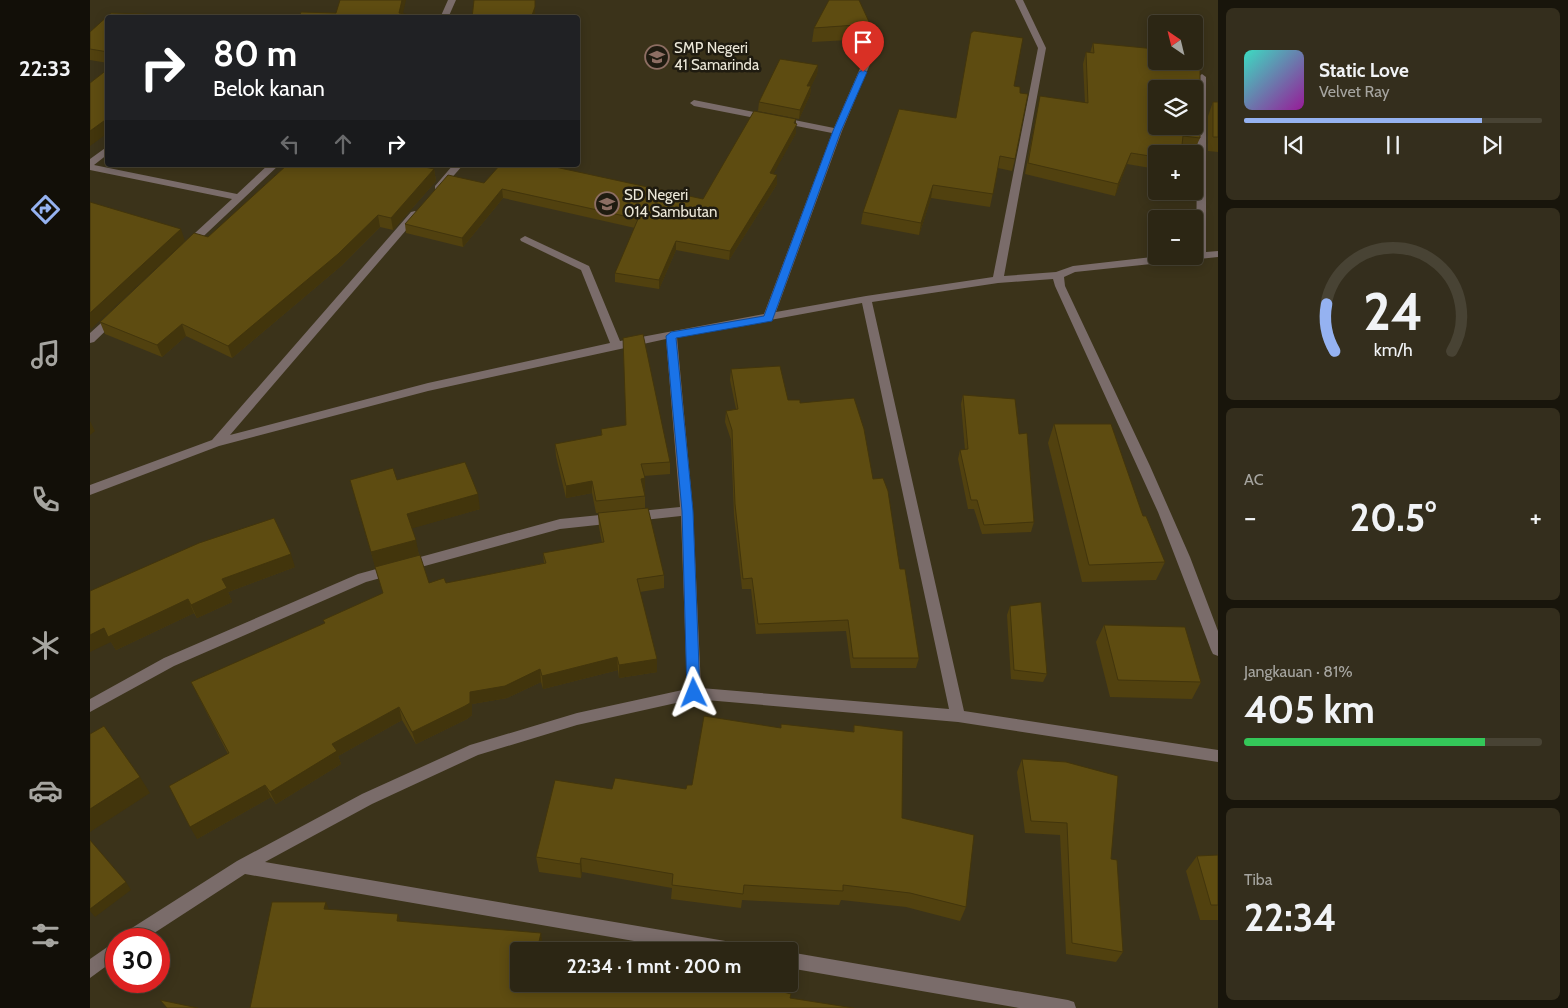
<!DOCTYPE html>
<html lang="id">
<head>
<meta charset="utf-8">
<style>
  body { margin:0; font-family:Cabin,sans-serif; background:#342e1d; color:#f1f3f6; height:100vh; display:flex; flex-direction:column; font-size:19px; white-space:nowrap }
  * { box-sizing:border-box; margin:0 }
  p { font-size:16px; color:#a6a5a0 }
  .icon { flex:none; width:28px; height:28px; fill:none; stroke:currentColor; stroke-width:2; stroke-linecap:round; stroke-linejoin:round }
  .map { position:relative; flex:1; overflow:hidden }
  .drawer { display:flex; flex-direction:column; gap:8px; padding:8px; background:#18150b; width:350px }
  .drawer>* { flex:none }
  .top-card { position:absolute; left:15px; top:15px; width:475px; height:152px; border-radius:5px; box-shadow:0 2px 12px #0003,0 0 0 1px #484334; background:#202124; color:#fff; overflow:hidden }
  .needle { width:32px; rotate:325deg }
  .buttons { position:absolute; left:1058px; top:15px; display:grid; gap:10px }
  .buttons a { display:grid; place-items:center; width:55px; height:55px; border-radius:5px; background:#2c2614; box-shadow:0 2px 12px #0003,0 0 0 1px #484334; font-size:25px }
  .speed { position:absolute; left:15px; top:928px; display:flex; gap:10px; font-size:25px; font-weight:700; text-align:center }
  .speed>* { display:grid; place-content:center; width:65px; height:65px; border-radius:50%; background:#2c2614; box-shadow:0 2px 12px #0003,0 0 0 1px #484334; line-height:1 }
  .speed .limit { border:8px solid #d22; background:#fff; color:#111 }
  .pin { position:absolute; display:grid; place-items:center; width:42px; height:42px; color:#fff; margin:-51px -21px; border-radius:50% 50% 50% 0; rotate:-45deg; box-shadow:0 0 5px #0007 }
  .pin .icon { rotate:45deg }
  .me { position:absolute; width:55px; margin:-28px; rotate:358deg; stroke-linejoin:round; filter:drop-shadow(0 0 4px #0008) }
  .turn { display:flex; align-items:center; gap:18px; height:105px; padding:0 25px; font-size:22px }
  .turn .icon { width:65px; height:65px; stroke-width:2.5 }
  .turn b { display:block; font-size:35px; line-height:42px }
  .lanes { display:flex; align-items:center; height:48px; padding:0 25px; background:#0003; justify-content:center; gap:25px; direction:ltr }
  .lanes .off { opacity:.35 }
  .big { font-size:38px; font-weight:700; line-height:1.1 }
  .drawer .card { flex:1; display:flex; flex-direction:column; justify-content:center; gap:8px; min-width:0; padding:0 18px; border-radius:8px; background:#342e1d }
  .drawer .dial { align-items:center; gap:0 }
  .dial svg { height:130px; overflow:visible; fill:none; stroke:#484334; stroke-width:7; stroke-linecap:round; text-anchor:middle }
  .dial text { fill:#f1f3f6; stroke:none }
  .song { display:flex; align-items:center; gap:15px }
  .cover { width:60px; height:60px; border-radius:8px; background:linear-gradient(135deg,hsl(170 70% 55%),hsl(300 70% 35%)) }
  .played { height:5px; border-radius:2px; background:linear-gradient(90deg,#95b2f1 80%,#484334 80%) }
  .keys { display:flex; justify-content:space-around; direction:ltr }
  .heat { display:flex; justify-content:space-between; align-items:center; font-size:28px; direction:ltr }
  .charge { height:8px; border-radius:4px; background:linear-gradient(90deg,#34c759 81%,#484334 0) }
  .trip { position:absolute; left:420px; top:942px; width:288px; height:50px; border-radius:5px; background:#2c2614; box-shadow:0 2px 12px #0003,0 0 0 1px #484334; font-weight:700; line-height:50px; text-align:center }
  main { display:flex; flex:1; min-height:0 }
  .dock { display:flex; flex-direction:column; width:90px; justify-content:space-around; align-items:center; background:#120f08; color:#a6a5a0 }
  .dock .icon { width:35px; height:35px }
  .dock .on { color:#95b2f1 }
  .dock b { font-size:22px; color:#f1f3f6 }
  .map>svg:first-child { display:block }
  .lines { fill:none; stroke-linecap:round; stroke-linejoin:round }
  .minor { fill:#7a6c6a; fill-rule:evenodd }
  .wall { fill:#51410f }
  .shaded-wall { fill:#42350c }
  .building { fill:#5e4c11; stroke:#42350c; fill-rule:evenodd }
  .route { fill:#1a73e8; stroke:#114b97 }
  .labels { text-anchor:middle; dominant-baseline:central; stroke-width:5; stroke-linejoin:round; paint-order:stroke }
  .far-poi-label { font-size:15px; fill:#ece8d9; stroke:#1f1b10; text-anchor:start }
</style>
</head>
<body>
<main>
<nav class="dock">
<b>22:33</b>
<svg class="icon on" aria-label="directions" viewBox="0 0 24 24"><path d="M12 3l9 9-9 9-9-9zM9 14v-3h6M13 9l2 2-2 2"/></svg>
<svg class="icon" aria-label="music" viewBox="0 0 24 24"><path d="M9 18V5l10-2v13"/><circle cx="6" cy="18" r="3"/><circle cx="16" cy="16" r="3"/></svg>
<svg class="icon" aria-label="phone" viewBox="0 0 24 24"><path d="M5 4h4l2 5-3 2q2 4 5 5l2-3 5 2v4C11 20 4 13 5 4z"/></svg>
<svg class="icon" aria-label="climate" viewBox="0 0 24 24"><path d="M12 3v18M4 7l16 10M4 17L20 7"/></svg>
<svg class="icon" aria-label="car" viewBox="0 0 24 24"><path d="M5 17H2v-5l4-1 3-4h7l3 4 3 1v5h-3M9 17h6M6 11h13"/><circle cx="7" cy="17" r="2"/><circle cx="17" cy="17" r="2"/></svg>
<svg class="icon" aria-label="filters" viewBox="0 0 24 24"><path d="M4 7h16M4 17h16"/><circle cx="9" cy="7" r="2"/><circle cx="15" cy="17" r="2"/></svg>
</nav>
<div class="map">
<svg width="1128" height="1008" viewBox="0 0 1128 1008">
  <rect width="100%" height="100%" fill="#3b331a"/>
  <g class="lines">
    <!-- minor -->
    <path class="minor" d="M358,0H366L358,18H350Z
      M925,0H933L956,48L914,276L966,272L983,266L1071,256H1104V253H1106L1108,77L1112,74L1116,77V252L1128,251V257L985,272L974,277L975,286L1060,466L1100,557L1128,631V656L1123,654L1121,650L1068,512L965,286L963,279L908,283L782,302L874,711L1128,750V762L868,722L604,699L487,725L388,755L282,804L175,862L647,943L653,945L655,951H602L155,874L55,939H32L34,933L147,861L272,794L380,745L487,713L597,689L591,516L470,529L276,582L84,666L0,712V699L74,658L268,574L470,519L590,507L576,339L338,391L129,446L0,495V485L122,440L321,212L325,211L330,214L140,435L338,383L520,343L491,270L431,241L430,239L435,236L499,266L530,341L674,314L742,133L604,106L600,103L604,100L744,128L775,57L779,54L783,57L752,131L686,312L776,296L903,277L948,48ZM772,303L859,709L611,688L603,511L587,337Z
      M18,146V154L4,165L147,194L178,165H189L101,248H93V244L142,199L0,170V159Z
      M363,165H373L351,190H345V186Z
      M24,314L28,315L29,317L28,319L4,342L0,343V333L20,315Z
      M26,941V959L0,978V959Z
      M699,952L978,1000L984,1002L986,1008H929L699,968Z"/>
  </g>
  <!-- wall -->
  <path class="wall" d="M18,18V63L0,60V32Z
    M780,24L778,39L722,42L724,28Z
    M1003,43L1110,138L1105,149L1092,148L1066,154V169L1037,164L1025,196L935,174L950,96L995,103L993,64L996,52L1000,53Z
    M728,65L727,74L721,86L720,95L709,119L668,111L669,102Z
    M924,86L925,159L922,171L908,168L900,207L841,198L829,235L771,224L773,212L865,118Z
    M1123,102H1128V152L1118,151V116Z
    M706,124V133L683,174L687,175V184L639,260L586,250L569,289L525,282V273L545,228L413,198L373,247L316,233L315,224L394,183L613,199Z
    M197,165H331L330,166L344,169L346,181L303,230L290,227L251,266L142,358L96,336L72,357L15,334L10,322L118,237Z
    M641,369L698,400L710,403L783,479L810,569L829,658L826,668H761L756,631L666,634L661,589H652L644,515L641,440L635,422L636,411L646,409L640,380Z
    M873,395L929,434L944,522L941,532L892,534L884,509H878L868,459L870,450H875L871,404Z
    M964,424L1053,516L1075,562L1066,580L992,582L958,443Z
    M511,429L580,462V474L554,476L555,491H554L555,496V508L574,575V588L550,592L567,659V672L529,678L528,670L453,689L451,682L417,698L382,704V715L377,719L326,744L312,720L248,756L251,764L186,804L181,797L107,839L138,754L101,682L235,623L233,620L293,593L260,480H307L390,509L322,528L329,555L339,583H356L454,563L453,553L512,543L509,527L508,513H514H506L502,493L476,498L466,456L465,444L511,436Z
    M205,567L138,592L142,602L107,618L104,613L26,650L21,642L0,591Z
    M920,606L957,674L953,682L921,679L917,615Z
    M1014,625L1111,682L1102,699L1020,697L1006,642Z
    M764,725L812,818L876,907L870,921L816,907L751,900L749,905L652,900L651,908L581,899L582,888L492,872L491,878L449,872L446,857L522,789H596L691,728L763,732Z
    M932,759L1021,859L1033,952L1026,962L976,954L970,835L935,833L927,772Z
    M1128,855V920H1110L1096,871L1107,856Z"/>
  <!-- shaded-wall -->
  <path class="shaded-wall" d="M312,0H316L312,18L309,13Z
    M445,0V18H441Z
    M728,65L727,74L717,95V86Z
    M721,86L720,95L709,119L710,110Z
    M18,118V133L0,146V131Z
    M706,119V133L679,182L680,173Z
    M1041,153L1037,164L1025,196L1028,184Z
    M344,169L346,181L303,230L301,218Z
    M687,175V184L639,260L640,251Z
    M843,185L841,198L829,235L831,223Z
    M412,189L413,198L373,247L372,238Z
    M288,215L290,227L251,266L142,358L138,346Z
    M91,229L95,241L1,329L0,326V313Z
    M586,241V250L569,289V280Z
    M92,324L96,336L72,357L67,345Z
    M0,421L5,431L0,435Z
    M555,478V491H551V479Z
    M502,481V493L476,498V486Z
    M388,494L390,509L320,529L317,514Z
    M326,540L329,556L285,567L281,552Z
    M201,554L205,567L138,592L142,602L107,618L101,605L132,579Z
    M98,599L104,613L26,650L21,642L0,652V635L14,628Z
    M527,657L528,670L453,689L452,676Z
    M567,659V672L529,678V665Z
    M450,669L451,682L417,698L382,704V715L377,719L326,744L322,732L380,692Z
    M309,707L312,720L248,756L251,764L186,804L180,792L242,744Z
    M50,777L60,793L0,832V809Z
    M175,785L181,797L107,839L100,827Z
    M491,858L492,872L491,878L490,864Z
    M36,882L41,890L5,917L0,911V909Z
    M236,902L242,917L234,909Z
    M308,914L313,928L307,921Z
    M451,933L453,947L448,946Z"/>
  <!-- building -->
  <path class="building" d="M250,0H312L309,13L336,18H209L211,12L246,13Z
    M384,0H445V7L441,18H382Z
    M739,0H769L780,24L724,28Z
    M21,13L56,14L70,18H18V52L0,49V32Z
    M884,31L933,38L924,86L930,87V93L938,94L925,159L910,156L903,194L843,185L831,223L773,212L809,109L866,118L881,33Z
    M1003,43L1066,49V61H1104V52L1108,53L1110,66V138L1093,136L1091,154H1066V157L1041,153L1028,184L938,163L950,96L998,103L996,52L1004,53ZM1066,89H1104V126H1066Z
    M690,59L728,65L717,86H721L710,110L669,102Z
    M18,69V118L0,131V83Z
    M1123,102H1128V137H1123Z
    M664,111L706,119L704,123L707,124L680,173L687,175L640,251L586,241L569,280L525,273L548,219L412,189L372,238L315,224L358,175L394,183L410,165H456L613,199Z
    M197,165H325L344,169L301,218L288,215L248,254L138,346L92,324L67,345L10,322L104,233L118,237Z
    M0,202L91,229L0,313Z
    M553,334L580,462L551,464L555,478L551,479L555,496L506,501L502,481L476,486L465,444L512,435L511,429L536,425L533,338Z
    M690,366L698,400H710V403L764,398L774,429L783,479L793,478L798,491L810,569H815L829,658H763L758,620L668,624L662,578L653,579L645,504L642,430L636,411L648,409L641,369Z
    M873,395L925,399L929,434L937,433L944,522L894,525L887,500H881L870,450L878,449Z
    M964,424H1021L1053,516H1056L1075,562L999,565Z
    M375,462L388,494L317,514L326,540L281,552L260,480L303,468L307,480Z
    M558,508L574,575L547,579L567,659L529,665L527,657L452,676L450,669L415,686L380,692V703L375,706L322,732L309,707L242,744L247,751L180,792L175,785L100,827L79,786L139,753L101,682L235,623L233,620L293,593L285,567L330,555L339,583L354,578L356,583L456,563L453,553L514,542L508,513Z
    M184,518L201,554L132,579L137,588L101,605L98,599L18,637L14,628L0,635V591L109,543Z
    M951,602L957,674L924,670L920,606Z
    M1014,625L1095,627L1111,682L1028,680Z
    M614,716L691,728V724L764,732V725L813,731L812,818L884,835L876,907L820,893L753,885V891L654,885L653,894L582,885L583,874L491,858L490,864L446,857L465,780L522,789L525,778L596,789L597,785H602Z
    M14,726L50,777L0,809V734Z
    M932,759L976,762L1028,776L1021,859L1027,860L1033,952L982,943L977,823L941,821Z
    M0,840L36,882L0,909Z
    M1128,855V905H1121L1107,856Z
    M182,902H236L234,909L308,914L307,921L451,933L448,946L480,951H429V984H663L701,994L700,998L764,1008H160Z
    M70,1000L108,1008H77Z"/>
  <!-- route -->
  <path class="route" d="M773,70L777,72L751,131L682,321L586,338L603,511L610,693L604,699L597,693L592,511L576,336L581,332L674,316L743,131L769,72Z"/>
  <!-- icons -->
  <defs>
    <g id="school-ring" transform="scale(1.25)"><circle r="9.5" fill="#1f1b10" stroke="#8d6e63" stroke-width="1.5"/><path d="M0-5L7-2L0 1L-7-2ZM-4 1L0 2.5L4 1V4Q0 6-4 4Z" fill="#8d6e63"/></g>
  </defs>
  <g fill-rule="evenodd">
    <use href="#school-ring" x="567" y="57"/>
    <use href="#school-ring" x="517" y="204"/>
  </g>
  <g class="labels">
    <!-- far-poi labels -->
    <g class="far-poi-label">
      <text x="584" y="48">SMP Negeri<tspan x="584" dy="17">41 Samarinda</tspan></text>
      <text x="534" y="195">SD Negeri<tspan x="534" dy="17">014 Sambutan</tspan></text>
    </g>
  </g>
</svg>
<div class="buttons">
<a><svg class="needle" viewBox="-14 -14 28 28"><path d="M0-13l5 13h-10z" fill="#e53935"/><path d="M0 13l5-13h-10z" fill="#a6a5a0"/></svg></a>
<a><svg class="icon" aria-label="layers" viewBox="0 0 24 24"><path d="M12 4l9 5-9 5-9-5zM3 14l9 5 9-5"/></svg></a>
<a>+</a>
<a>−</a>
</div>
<div class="speed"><div class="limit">30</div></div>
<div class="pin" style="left:773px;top:72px;background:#d93025"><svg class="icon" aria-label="arrive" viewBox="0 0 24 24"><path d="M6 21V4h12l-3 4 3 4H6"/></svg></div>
<svg class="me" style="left:604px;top:693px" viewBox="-20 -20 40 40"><path d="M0-17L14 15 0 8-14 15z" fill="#1a73e8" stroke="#fff" stroke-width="4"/></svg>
<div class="trip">22:34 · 1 mnt · 200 m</div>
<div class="top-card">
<div class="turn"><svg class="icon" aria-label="right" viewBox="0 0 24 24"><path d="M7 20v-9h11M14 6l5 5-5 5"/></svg><div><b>80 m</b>Belok kanan</div></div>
<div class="lanes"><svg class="icon off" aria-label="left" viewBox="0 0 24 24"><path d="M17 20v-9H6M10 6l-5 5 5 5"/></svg><svg class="icon off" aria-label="ahead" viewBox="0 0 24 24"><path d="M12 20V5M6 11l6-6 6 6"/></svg><svg class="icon" aria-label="right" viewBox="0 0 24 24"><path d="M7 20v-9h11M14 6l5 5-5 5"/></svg></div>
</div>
</div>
<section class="drawer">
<div class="card">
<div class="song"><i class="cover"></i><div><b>Static Love</b><p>Velvet Ray</p></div></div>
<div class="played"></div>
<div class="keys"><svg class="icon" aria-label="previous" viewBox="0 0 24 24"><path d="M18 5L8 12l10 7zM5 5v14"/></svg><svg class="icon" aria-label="pause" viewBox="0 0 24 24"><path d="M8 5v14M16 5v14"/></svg><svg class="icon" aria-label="next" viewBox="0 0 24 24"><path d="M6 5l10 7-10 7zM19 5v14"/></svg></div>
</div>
<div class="card dial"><svg viewBox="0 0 100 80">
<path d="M14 69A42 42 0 1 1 86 69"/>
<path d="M14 69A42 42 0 0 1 9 40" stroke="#95b2f1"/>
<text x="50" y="56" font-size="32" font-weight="700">24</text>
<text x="50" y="72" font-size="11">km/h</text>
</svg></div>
<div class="card"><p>AC</p>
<div class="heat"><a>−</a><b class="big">20.5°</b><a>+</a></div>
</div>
<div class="card"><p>Jangkauan · 81%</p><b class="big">405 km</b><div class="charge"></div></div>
<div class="card"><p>Tiba</p><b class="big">22:34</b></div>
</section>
</main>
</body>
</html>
